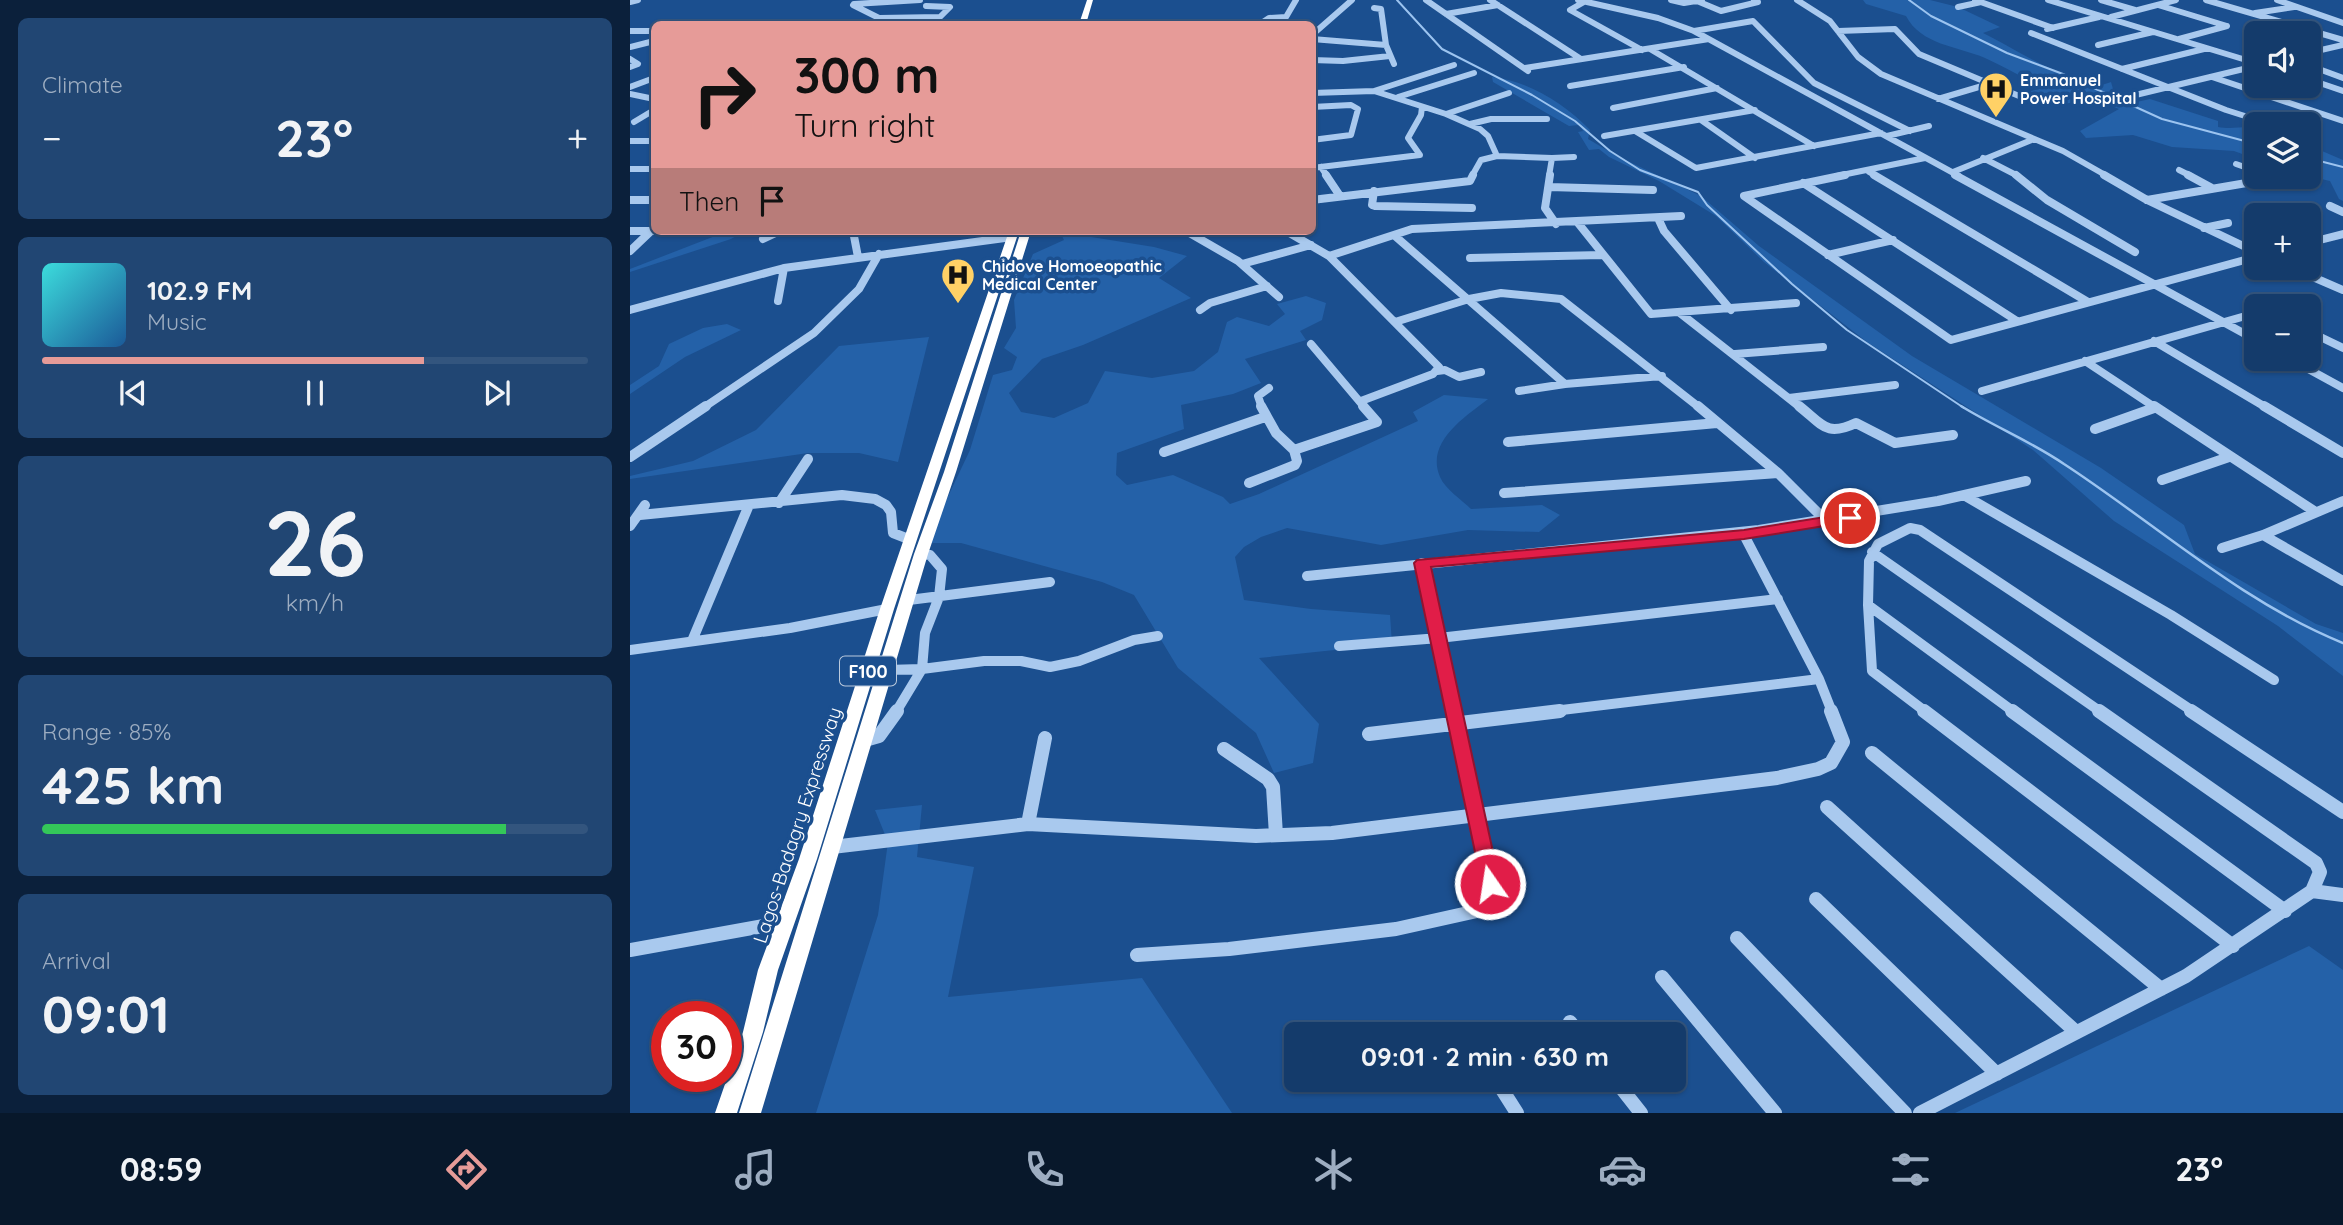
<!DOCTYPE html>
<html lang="en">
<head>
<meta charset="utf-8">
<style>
  body { margin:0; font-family:Quicksand,sans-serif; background:#214673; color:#f1f3f6; height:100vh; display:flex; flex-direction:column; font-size:26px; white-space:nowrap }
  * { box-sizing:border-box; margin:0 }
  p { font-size:23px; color:#9dadc1 }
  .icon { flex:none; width:38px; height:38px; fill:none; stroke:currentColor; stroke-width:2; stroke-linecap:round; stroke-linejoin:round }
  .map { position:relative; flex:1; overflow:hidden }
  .panel { display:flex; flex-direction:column; gap:18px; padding:18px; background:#0b203b; width:630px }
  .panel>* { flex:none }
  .guide { position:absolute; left:21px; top:21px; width:665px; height:214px; border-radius:10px; box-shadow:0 2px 5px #0004,0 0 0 2px #33557e; background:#e69b98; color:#111; overflow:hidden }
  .buttons { position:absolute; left:1614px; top:21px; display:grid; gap:14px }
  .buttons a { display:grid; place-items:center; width:77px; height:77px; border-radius:10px; background:#143b6b; box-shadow:0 2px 5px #0004,0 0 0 2px #33557e; font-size:35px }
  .speed { position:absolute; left:21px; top:1001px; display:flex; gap:14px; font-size:35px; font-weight:700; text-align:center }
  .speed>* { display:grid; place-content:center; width:91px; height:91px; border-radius:50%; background:#143b6b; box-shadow:0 2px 5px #0004,0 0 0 2px #33557e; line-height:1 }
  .speed .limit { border:10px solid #d22; background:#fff; color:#111 }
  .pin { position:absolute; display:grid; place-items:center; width:60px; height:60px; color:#fff; margin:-30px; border:4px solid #fff; border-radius:50%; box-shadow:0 2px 7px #0007 }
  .me { position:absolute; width:77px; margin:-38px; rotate:347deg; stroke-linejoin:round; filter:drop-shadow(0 0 5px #0008) }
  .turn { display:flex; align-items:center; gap:24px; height:147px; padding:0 28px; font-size:32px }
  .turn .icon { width:91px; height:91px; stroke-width:2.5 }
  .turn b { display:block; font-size:49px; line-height:60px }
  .then { display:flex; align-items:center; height:66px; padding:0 28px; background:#0003; gap:14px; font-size:26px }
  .big { font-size:52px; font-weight:800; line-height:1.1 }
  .panel .card { flex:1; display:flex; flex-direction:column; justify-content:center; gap:10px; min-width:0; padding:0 24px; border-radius:10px; background:#214673 }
  .panel .dial { align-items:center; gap:0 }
  .dial b { font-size:91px; line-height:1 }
  .song { display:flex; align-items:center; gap:21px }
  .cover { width:84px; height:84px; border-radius:10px; background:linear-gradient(135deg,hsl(180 70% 55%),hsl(210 70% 35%)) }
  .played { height:7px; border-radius:4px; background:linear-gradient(90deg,#e69b98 70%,#33557e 70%) }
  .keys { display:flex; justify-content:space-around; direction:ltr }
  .heat { display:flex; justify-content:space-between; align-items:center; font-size:38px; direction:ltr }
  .charge { height:10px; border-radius:5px; background:linear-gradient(90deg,#34c759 85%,#33557e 0) }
  .trip { position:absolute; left:654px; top:1022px; width:402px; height:70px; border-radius:10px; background:#143b6b; box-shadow:0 2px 5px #0004,0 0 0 2px #33557e; font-weight:800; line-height:70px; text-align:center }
  .tab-bar { display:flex; height:112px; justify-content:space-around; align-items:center; background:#08182b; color:#9dadc1 }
  .tab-bar .icon { width:49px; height:49px }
  .tab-bar .selected { color:#e69b98 }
  .tab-bar b { font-size:32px; color:#f1f3f6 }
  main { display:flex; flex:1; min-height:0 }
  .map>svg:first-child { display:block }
  .green { fill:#2461a8 }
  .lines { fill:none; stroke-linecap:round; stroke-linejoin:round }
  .stream-far1 { stroke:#9cc4f0; stroke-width:2 }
  .stream { stroke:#9cc4f0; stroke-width:2.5 }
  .minor-far3 { stroke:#a9c9ee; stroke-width:6 }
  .minor-far2 { stroke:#a9c9ee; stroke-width:8 }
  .minor-far1 { stroke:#a9c9ee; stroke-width:10 }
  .minor { stroke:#a9c9ee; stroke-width:14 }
  .highway { fill:#fff; fill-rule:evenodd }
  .route { fill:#e11d48; stroke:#92132f; stroke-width:2 }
  .labels { text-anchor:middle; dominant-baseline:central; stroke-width:7; stroke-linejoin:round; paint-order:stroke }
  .far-poi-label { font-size:16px; font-weight:bold; fill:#fff; stroke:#1b4f8f; text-anchor:start }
  .shield { fill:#1b4f8f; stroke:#bbcadd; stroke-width:2 }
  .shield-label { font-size:18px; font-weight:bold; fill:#fff }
  .street-label { font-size:19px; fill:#fff; stroke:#1b4f8f }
</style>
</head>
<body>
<main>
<section class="panel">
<div class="card"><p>Climate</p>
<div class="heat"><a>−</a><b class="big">23°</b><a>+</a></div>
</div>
<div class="card">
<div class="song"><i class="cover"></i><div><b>102.9 FM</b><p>Music</p></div></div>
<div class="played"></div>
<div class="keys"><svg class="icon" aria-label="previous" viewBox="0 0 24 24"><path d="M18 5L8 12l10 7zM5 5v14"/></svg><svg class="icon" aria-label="pause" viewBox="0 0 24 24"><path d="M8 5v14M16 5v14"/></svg><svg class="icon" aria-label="next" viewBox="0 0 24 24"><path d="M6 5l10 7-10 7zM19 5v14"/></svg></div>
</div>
<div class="card dial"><b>26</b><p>km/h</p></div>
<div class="card"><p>Range · 85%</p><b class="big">425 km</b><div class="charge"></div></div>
<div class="card"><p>Arrival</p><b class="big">09:01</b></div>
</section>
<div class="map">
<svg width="1713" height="1113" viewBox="0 0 1713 1113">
  <rect width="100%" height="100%" fill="#1b4f8f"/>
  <!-- green -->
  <path class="green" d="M1233,0H1300L1328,7L1370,27L1353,33C1383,48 1434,80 1464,85C1470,86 1475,84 1481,82L1483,89L1476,98L1493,105L1520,99L1588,121V127C1604,130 1614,125 1626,128V159L1604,151L1542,147L1503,135L1456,138L1450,131L1489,109L1464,99L1415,107L1384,95L1413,88C1394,78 1375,67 1355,58C1327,46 1291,45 1276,16L1236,4Z
    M862,77C899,81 934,103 960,130L958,139L987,156L1071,196L1129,246L1282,356L1471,468L1554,525L1565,554L1686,624L1713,633V676L1648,626L1484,521L1403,450L1237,342L1134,262L1086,216L1029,181L979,157L969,149L959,150L948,132L953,131L949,125L939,126L863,82Z
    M1678,145L1713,160V201L1709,199L1700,181L1678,176Z
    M98,231H115L101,239L0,272V269Z
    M430,232L524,247L557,256L529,278L561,298L453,345L412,359L379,393L391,412L424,418L458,403L475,371L522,378L564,371L588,352L597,322L607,317L639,326L655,314L647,304L676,296L696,303L692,320L670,331L676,340L615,359L631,383L603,394L551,405L554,429L487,453L486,475L497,485L543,475L593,497L600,504L629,494L788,421L783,412L814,395L858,399C835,417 795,442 810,477C815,489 832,500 841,509L912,505L930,515L909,532L838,530L751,545L657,528L631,537L614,547L605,557L614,600L681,609L760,615L762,644L629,658L689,724L683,763L644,773L626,733L548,668L504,595L472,582L331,543H296L340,450L363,375L382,370L387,357L374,348L386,328L384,300L403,254L434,240Z
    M97,324L111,330L55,357L0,394V385L29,366L39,344L73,328Z
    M299,337L268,462L229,453H178L0,479V476L63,461L126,430L209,346Z
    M292,805L287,857L344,867L318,997L512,978L602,1113H186L248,915L258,842L245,810Z
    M1679,946L1713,970V1113H1325Z"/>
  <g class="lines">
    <!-- stream-far1 -->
    <path class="stream-far1" d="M767,0L812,49L902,95L945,121L980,151L1010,170L1068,192L1077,205L1162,284L1217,330L1334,408
      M1279,0L1301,16L1377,53L1433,74L1532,119L1626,144
      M1678,158L1713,167"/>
    <!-- stream -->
    <path class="stream" d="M1331,406C1365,427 1402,442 1434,464C1526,524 1611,602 1713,643"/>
    <!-- minor-far3 -->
    <path class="minor-far3" d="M796,0L898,71
      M860,0L951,59
      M948,0L1028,18L1064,31L1329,176
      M1041,0L1054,3L1072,0
      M1167,0L1200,21L1228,57L1251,74L1433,151L1477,176
      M1345,0L1423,28
      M1418,0L1626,63
      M1471,0L1505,10
      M1576,0L1713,40
      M1647,0L1713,23
      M1067,1L1091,11L1128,2L1124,0
      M0,2L8,0
      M954,2L940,10L1012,50
      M224,4L290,0
      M223,5L249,18L243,24
      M1528,5L1597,26
      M1328,7L1351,2
      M744,8L751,9L756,45L764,64
      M1625,13L1664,7
      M816,14L868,5
      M1481,17L1546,0
      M249,18L310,17L320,7L296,6
      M630,24L639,18L656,17L666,0
      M1417,29L1469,17
      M0,31H24
      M1064,31L1123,21L1184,83L1280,131
      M1208,31L1265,29L1289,54L1389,96
      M1401,33L1596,110L1640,124
      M682,35L722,0
      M1621,37L1626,38
      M682,39L756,45
      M1549,39L1597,26
      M1468,45L1523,32
      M0,47L24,41
      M1020,49L1184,146
      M1678,53L1713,45
      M0,59L8,64L0,67
      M682,60L713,61L760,56
      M1678,65L1713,78
      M895,68L1079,39
      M1492,69L1574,49
      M1582,77L1713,121
      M1678,79L1713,91
      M940,86L1054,67
      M0,87L24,78
      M744,91L824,65
      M682,93L744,91L816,114L850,129L858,136L867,156L851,160L842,176
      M0,94L24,99
      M768,97L844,73
      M1493,98L1626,66
      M1308,99L1359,84
      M682,107L721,105L728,109L721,135L682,140
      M983,108L1087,88
      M816,114L879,93
      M1071,120L1125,158
      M4,122L24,110
      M840,124L861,119H917
      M1005,131L1066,168L1251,133
      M974,136L1125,110
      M1257,136L1299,126
      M0,141H24
      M867,156L922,158L919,176
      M922,158L944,157
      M1353,158L1388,176
      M1606,164L1626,171
      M691,167L697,176
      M682,168L790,155L778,138L791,115L792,107
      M0,169H24
      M1549,170L1561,176
      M1239,172L1246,176
      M1323,172L1404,139
      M1207,176L1295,158"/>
    <!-- minor-far2 -->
    <path class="minor-far2" d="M696,175L710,196
      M920,175L915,208L926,224
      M1215,175L1114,196L1321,340L1626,257
      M1244,175L1458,302
      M1325,175L1626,340
      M1386,175L1417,200L1505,252
      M1474,175L1517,200L1626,252
      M1558,175L1582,188
      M1173,183L1387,321
      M919,187L1023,190
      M744,191L742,205L745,206L842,208
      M0,200H24
      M682,200L840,181L843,175
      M1517,200L1634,180L1636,177
      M1700,206L1713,212
      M1028,218L1034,231L1101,310
      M948,223L1021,314L1166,303
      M1574,228L1598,223
      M0,231H22
      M223,231L228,257
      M556,231L608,261L649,297
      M656,231L699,256L809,367L803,374L731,401
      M765,236L935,384L1032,376
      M133,239L150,231
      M1678,243L1713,234
      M0,251L21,231
      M1198,255L1263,240
      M699,256L782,229L1051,216
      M840,258L972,255
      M612,264L681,245
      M1662,268L1713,290
      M148,301L154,268
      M0,310L154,268L382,237
      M570,310L580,303L637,286
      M1050,313L1171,408
      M765,322L839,299L871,293L931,299L1070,408
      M1678,331L1713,348
      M1524,341L1637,408
      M681,344L735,408
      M1105,354L1193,347
      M1660,359L1713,388
      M1455,361L1526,408
      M807,371L815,370L829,377L851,372
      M889,391L935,384
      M1352,391L1626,313
      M1159,398L1265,385
      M73,408L184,333L229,289L249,254
      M632,408L628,396L639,388"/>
    <!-- minor-far1 -->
    <path class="minor-far1" d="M631,406L646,433L664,450L747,422L733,406
      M1068,406L1148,473L1197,522
      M1169,406C1193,425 1196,437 1226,423L1265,443L1323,435
      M1524,406L1684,511
      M1634,406L1713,453
      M1465,429L1524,408
      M878,442L1087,423
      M534,452L635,417
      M0,457L76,406
      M1532,480L1599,457
      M619,483L665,465L667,461L664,450
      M874,493L1148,473
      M1337,497L1541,615L1644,680
      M149,503L178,459
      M10,515L212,495L245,499L256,505L261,512L263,533L281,540
      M0,526L15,505
      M1114,535L1189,679L1202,712
      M1633,535L1713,581
      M1592,548L1633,535L1713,501
      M1242,552L1471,712
      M792,563L824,712
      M677,576L1129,530L1308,501L1396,481
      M279,600L420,582
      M1238,605L1384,712
      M62,641L119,505
      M709,646L809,638L1148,599
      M0,650L160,628L257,609
      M256,670L292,669L354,661H391L420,667L449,661L504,640L528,636
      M266,712L292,669L295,633L309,597L312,569L300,555L291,554
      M915,712L1189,679
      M1296,712L1242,671L1238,605L1239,561L1248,544L1280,528L1290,530L1564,712"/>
    <!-- minor -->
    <path class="minor" d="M1294,711L1603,946
      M1382,711L1655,911
      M1469,711L1686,863L1690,872L1682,891
      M1561,711L1713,812
      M739,734L930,711
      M235,740L249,736L267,711
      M594,749L638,779L643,787L646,835
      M1242,753L1531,989
      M1197,807L1445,1031
      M398,824L415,738
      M202,847L398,824L626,836L702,833L1147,778L1188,769L1201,763L1213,742L1201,711
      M1186,899L1367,1074
      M1107,938L1275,1113
      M0,950L156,922
      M507,955L599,949L766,929L847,911L859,901L860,884L823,711
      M1032,977L1145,1113
      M940,1022L950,1034
      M866,1080L887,1113
      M985,1080L1011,1113
      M1290,1113L1556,976L1682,891L1713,895"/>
    <!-- highway -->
    <path class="highway" d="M457,0H463L456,24H449Z
      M379,231H389L264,609L187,859L148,970L133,1032L107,1113H85L113,1032L128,970L169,859L250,609Z
      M391,231H401L326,472L298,554L131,1113H109L284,554L314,472Z"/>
  </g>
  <!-- route -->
  <path class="route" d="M1220,513L1228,518L1225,521L1114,539L801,567L870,884L867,890L860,893L853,890L784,563L787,560L1114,530Z"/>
  <!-- icons -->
  <defs>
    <g id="hospital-pin" transform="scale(1.75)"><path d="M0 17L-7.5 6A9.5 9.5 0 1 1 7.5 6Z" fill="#ffd166" stroke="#1b4f8f"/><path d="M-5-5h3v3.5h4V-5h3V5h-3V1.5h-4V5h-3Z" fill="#111"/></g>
  </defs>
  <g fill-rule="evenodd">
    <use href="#hospital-pin" x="1366" y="89"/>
    <use href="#hospital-pin" x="328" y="275"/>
  </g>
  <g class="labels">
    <!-- far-poi labels -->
    <g class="far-poi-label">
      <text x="1390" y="80">Emmanuel<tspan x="1390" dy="18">Power Hospital</tspan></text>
      <text x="352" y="266">Chidove Homoeopathic<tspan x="352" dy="18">Medical Center</tspan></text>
    </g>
    <!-- shield labels -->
    <rect class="shield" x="210" y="656.5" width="56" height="29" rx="5"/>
    <g class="shield-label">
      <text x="238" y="671">F100</text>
    </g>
    <!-- street labels -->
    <g class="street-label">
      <text transform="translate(167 825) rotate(-72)">Lagos-Badagry Expressway</text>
    </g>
  </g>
</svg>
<div class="buttons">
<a><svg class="icon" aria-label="sound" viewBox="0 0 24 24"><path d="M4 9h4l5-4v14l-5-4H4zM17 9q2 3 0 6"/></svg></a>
<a><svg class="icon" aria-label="layers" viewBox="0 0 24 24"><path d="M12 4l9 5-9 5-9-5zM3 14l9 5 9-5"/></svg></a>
<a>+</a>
<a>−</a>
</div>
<div class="speed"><div class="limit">30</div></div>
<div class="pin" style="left:1220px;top:518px;background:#d93025"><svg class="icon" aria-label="arrive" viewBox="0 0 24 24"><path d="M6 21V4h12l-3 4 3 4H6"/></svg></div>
<svg class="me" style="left:860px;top:884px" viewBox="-20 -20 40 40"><circle r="17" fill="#e11d48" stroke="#fff" stroke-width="3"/><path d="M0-11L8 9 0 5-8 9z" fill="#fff"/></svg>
<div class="trip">09:01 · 2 min · 630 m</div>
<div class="guide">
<div class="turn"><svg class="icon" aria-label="right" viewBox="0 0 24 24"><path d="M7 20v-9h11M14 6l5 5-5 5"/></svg><div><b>300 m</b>Turn right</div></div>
<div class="then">Then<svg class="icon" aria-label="arrive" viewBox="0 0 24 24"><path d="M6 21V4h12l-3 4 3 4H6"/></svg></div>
</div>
</div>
</main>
<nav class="tab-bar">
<b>08:59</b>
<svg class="icon selected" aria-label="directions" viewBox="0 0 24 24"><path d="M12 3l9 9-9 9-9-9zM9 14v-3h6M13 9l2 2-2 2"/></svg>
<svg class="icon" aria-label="music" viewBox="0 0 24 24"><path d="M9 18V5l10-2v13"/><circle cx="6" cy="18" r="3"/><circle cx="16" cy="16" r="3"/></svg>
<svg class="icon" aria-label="phone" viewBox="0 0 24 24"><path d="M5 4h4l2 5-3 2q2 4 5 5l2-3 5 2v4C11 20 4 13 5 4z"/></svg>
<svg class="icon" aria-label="climate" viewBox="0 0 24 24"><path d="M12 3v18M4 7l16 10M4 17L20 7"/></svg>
<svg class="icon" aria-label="car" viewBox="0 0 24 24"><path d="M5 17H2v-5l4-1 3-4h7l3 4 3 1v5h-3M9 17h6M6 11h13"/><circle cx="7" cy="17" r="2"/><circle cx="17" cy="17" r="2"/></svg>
<svg class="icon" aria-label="filters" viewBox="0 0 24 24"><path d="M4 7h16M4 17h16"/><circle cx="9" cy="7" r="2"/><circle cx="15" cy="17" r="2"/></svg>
<b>23°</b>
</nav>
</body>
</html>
